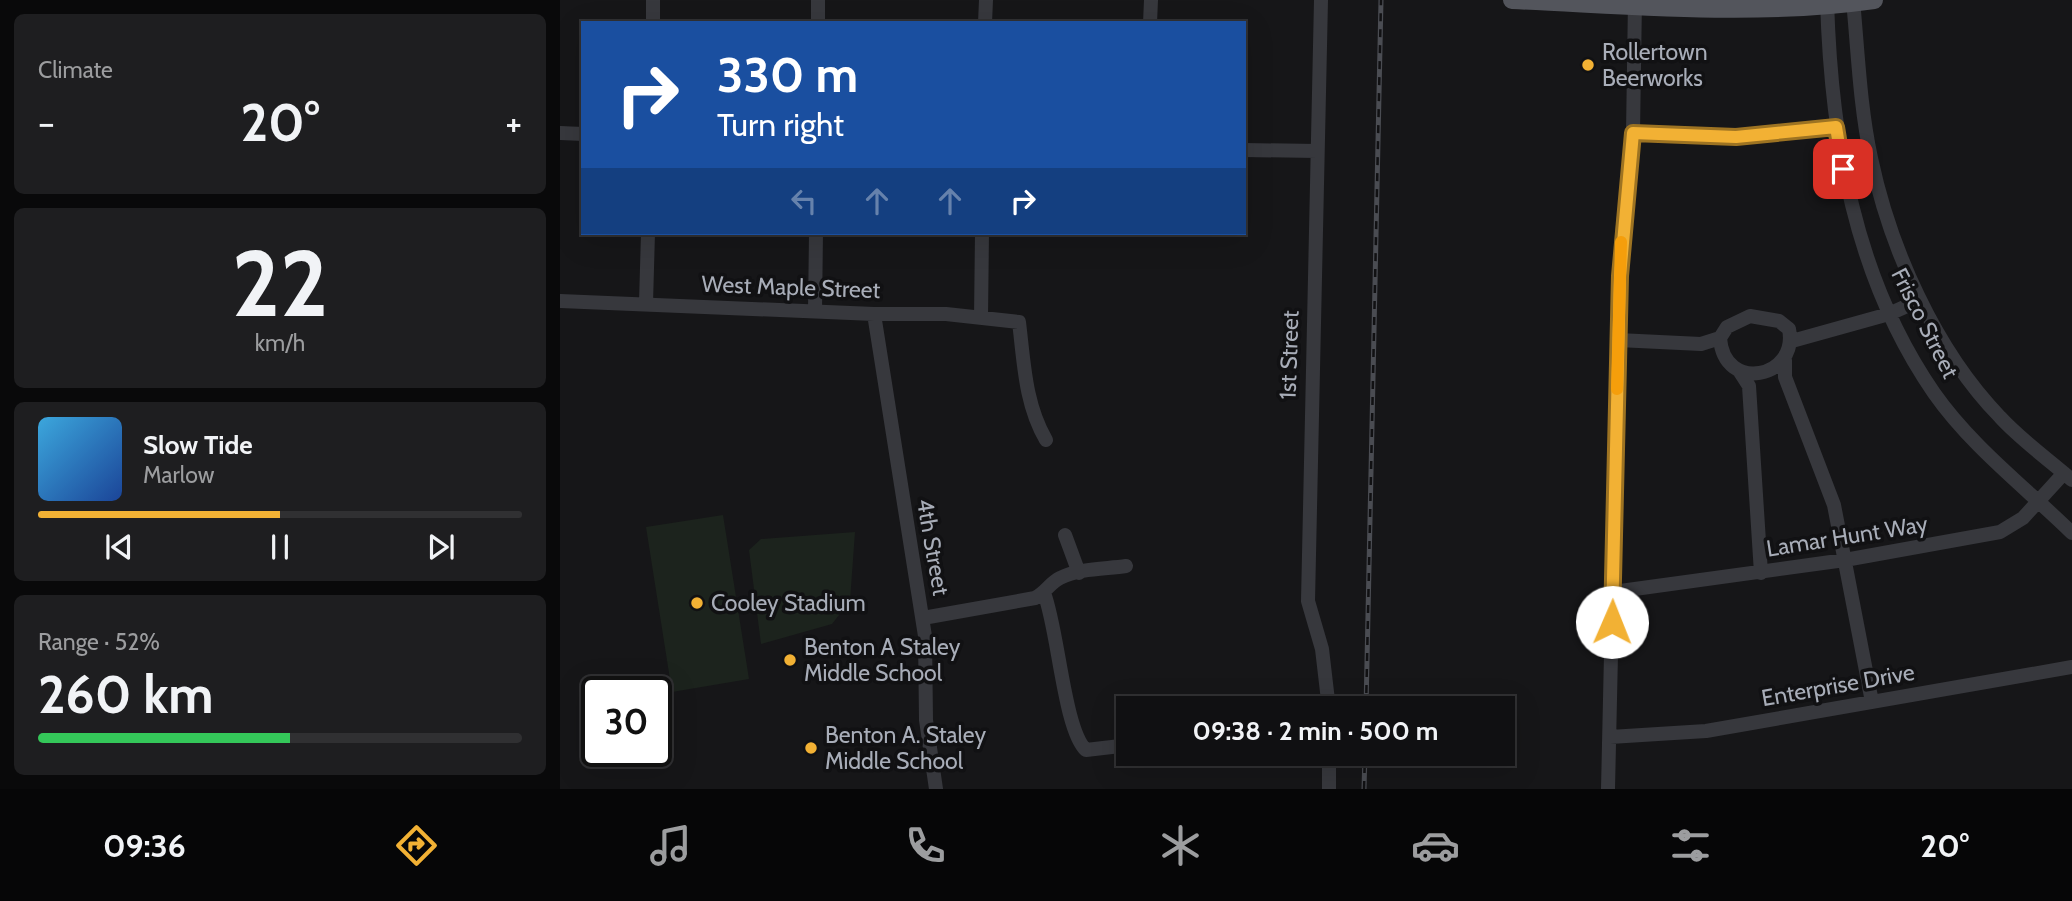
<!DOCTYPE html>
<html lang="en">
<head>
<meta charset="utf-8">
<style>
  body { margin:0; font-family:Cabin,sans-serif; background:#1e1e20; color:#f1f3f6; height:100vh; display:flex; flex-direction:column; font-size:26px; white-space:nowrap }
  * { box-sizing:border-box; margin:0 }
  p { font-size:23px; color:#9c9d9f }
  .icon { flex:none; width:38px; height:38px; fill:none; stroke:currentColor; stroke-width:2; stroke-linecap:round; stroke-linejoin:round }
  .map { position:relative; flex:1; overflow:hidden }
  .details { display:flex; flex-direction:column; gap:14px; padding:14px; background:#09090a; width:560px }
  .details>* { flex:none }
  .hud { position:absolute; left:21px; top:21px; width:665px; height:214px; border-radius:0px; box-shadow:0 7px 28px #0002,0 0 0 2px #303032; background:#1a4fa0; color:#fff; overflow:hidden }
  .speed { position:absolute; left:21px; top:676px; display:flex; gap:14px; font-size:35px; font-weight:700; text-align:center }
  .speed>* { display:grid; place-content:center; width:91px; height:91px; border-radius:50%; background:#101012; box-shadow:0 7px 28px #0002,0 0 0 2px #303032; line-height:1 }
  .speed .limit { border:4px solid #111; border-radius:10px; background:#fff; color:#111 }
  .pin { position:absolute; display:grid; place-items:center; width:60px; height:60px; color:#fff; margin:-30px; border-radius:14px; box-shadow:0 4px 10px #0006 }
  .me { position:absolute; width:77px; margin:-38px; rotate:1deg; stroke-linejoin:round; filter:drop-shadow(0 0 5px #0008) }
  .turn { display:flex; align-items:center; gap:24px; height:147px; padding:0 21px; font-size:32px }
  .turn .icon { width:91px; height:91px; stroke-width:2.5 }
  .turn b { display:block; font-size:49px; line-height:60px }
  .lanes { display:flex; align-items:center; height:66px; padding:0 21px; background:#0003; justify-content:center; gap:35px; direction:ltr }
  .lanes .off { opacity:.35 }
  .big { font-size:52px; font-weight:700; line-height:1.1 }
  .details .card { flex:1; display:flex; flex-direction:column; justify-content:center; gap:10px; min-width:0; padding:0 24px; border-radius:10px; background:#1e1e20 }
  .details .dial { align-items:center; gap:0 }
  .dial b { font-size:91px; line-height:1 }
  .song { display:flex; align-items:center; gap:21px }
  .cover { width:84px; height:84px; border-radius:10px; background:linear-gradient(135deg,hsl(200 70% 55%),hsl(220 70% 35%)) }
  .played { height:7px; border-radius:4px; background:linear-gradient(90deg,#f2b134 50%,#303032 50%) }
  .keys { display:flex; justify-content:space-around; direction:ltr }
  .heat { display:flex; justify-content:space-between; align-items:center; font-size:38px; direction:ltr }
  .charge { height:10px; border-radius:5px; background:linear-gradient(90deg,#34c759 52%,#303032 0) }
  .trip { position:absolute; left:556px; top:696px; width:399px; height:70px; border-radius:0px; background:#101012; box-shadow:0 7px 28px #0002,0 0 0 2px #303032; font-weight:700; line-height:70px; text-align:center }
  .tab-bar { display:flex; height:112px; justify-content:space-around; align-items:center; background:#060607; color:#9c9d9f }
  .tab-bar .icon { width:49px; height:49px }
  .tab-bar .active { color:#f2b134 }
  .tab-bar b { font-size:32px; color:#f1f3f6 }
  main { display:flex; flex:1; min-height:0 }
  .map>svg:first-child { display:block }
  .green { fill:#1c231d }
  .lines { fill:none; stroke-linecap:round; stroke-linejoin:round }
  .minor { stroke:#37383d; stroke-width:14 }
  .major { stroke:#53555c; stroke-width:18 }
  .rail-casing { stroke:#4a4c52; stroke-width:5 }
  .rail { stroke:#111113; stroke-width:2.5; stroke-dasharray:8; stroke-linecap:butt }
  .route-casing { stroke:#9d7322; stroke-width:18 }
  .route { stroke:#f2b134; stroke-width:12 }
  .slow { stroke:#f59e0b; stroke-width:12 }
  .poi-dot { fill:#f2b134; stroke:#111113; stroke-width:2.5 }
  .labels { text-anchor:middle; dominant-baseline:central; stroke-width:7; stroke-linejoin:round; paint-order:stroke }
  .poi-label { font-size:23px; fill:#a8adb8; stroke:#111113; text-anchor:start }
  .street-label { font-size:23px; fill:#a8adb8; stroke:#111113 }
</style>
</head>
<body>
<main>
<section class="details">
<div class="card"><p>Climate</p>
<div class="heat"><a>−</a><b class="big">20°</b><a>+</a></div>
</div>
<div class="card dial"><b>22</b><p>km/h</p></div>
<div class="card">
<div class="song"><i class="cover"></i><div><b>Slow Tide</b><p>Marlow</p></div></div>
<div class="played"></div>
<div class="keys"><svg class="icon" aria-label="previous" viewBox="0 0 24 24"><path d="M18 5L8 12l10 7zM5 5v14"/></svg><svg class="icon" aria-label="pause" viewBox="0 0 24 24"><path d="M8 5v14M16 5v14"/></svg><svg class="icon" aria-label="next" viewBox="0 0 24 24"><path d="M6 5l10 7-10 7zM19 5v14"/></svg></div>
</div>
<div class="card"><p>Range · 52%</p><b class="big">260 km</b><div class="charge"></div></div>
</section>
<div class="map">
<svg width="1512" height="789" viewBox="0 0 1512 789">
  <rect width="100%" height="100%" fill="#161618"/>
  <!-- green -->
  <path class="green" d="M163,515L189,679L112,692L86,527Z
    M295,532L290,601L272,624L201,644L189,550L201,539Z"/>
  <g class="lines">
    <!-- minor -->
    <path class="minor" d="M761,0L748,601L762,649L769,709
      M1267,0C1271,138 1294,277 1374,393C1411,446 1466,488 1512,533
      M1293,0C1298,53 1300,107 1311,158C1330,248 1375,350 1440,417C1461,440 1488,459 1512,480
      M93,23V0
      M258,23V0
      M425,23L426,0
      M590,23L591,0
      M0,133L23,134
      M1073,133L1176,137L1276,127
      M684,150L757,151
      M0,301L314,314H386L459,322C464,363 465,404 486,440
      M86,303L88,233
      M255,311L256,233
      M314,314L365,636L366,720L376,789
      M1190,316L1219,321L1229,329C1239,378 1164,394 1160,338L1167,327Z
      M421,318L422,233
      M1058,340L1141,344L1160,338
      M1232,341L1329,314L1360,300
      M1225,360V377L1274,505L1312,702
      M1180,372L1189,386L1201,573
      M505,535L519,573
      M1053,592L1285,560L1440,532L1463,518L1504,473
      M484,593C498,628 504,730 526,750L569,745
      M363,618L475,598C486,592 490,583 500,578C519,568 546,569 566,566
      M1050,737L1146,731L1512,667
      M769,754V789
      M1048,789L1059,296L1062,234L1073,133L1075,0"/>
    <!-- major -->
    <path class="major" d="M952,0C1072,5 1194,17 1314,0"/>
    <!-- rail casing -->
    <g class="rail-casing">
      <path id="rail" d="M806,709L821,0
        M804,789L805,754"/>
    </g>
    <!-- rail -->
    <use href="#rail" class="rail"/>
  </g>
  <g class="lines">
    <!-- route casing -->
    <g class="route-casing">
      <path id="route" d="M1052,622L1060,276L1073,133L1176,137L1276,127L1283,169"/>
    </g>
    <!-- route -->
    <use href="#route" class="route"/>
    <!-- slow -->
    <path class="slow" d="M1057,389L1061,242"/>
  </g>
  <!-- markers -->
  <g class="poi-dot">
    <circle cx="1028" cy="65" r="7"/>
    <circle cx="137" cy="603" r="7"/>
    <circle cx="230" cy="660" r="7"/>
    <circle cx="251" cy="748" r="7"/>
  </g>
  <g class="labels">
    <!-- poi labels -->
    <g class="poi-label">
      <text x="1042" y="52">Rollertown<tspan x="1042" dy="26">Beerworks</tspan></text>
      <text x="151" y="603">Cooley Stadium</text>
      <text x="244" y="647">Benton A Staley<tspan x="244" dy="26">Middle School</tspan></text>
      <text x="265" y="735">Benton A. Staley<tspan x="265" dy="26">Middle School</tspan></text>
    </g>
    <!-- street labels -->
    <g class="street-label">
      <text transform="translate(231 287) rotate(2)">West Maple Street</text>
      <text transform="translate(1365 323) rotate(63)">Frisco Street</text>
      <text transform="translate(729 355) rotate(-88)">1st Street</text>
      <text transform="translate(1287 536) rotate(-9)">Lamar Hunt Way</text>
      <text transform="translate(373 547) rotate(80)">4th Street</text>
      <text transform="translate(1278 685) rotate(-10)">Enterprise Drive</text>
    </g>
  </g>
</svg>
<div class="speed"><div class="limit">30</div></div>
<div class="pin" style="left:1283px;top:169px;background:#d93025"><svg class="icon" aria-label="arrive" viewBox="0 0 24 24"><path d="M6 21V4h12l-3 4 3 4H6"/></svg></div>
<svg class="me" style="left:1052px;top:622px" viewBox="-20 -20 40 40"><circle r="19" fill="#fff"/><path d="M0-13L10 11 0 6-10 11z" fill="#f2b134"/></svg>
<div class="trip">09:38 · 2 min · 500 m</div>
<div class="hud">
<div class="turn"><svg class="icon" aria-label="right" viewBox="0 0 24 24"><path d="M7 20v-9h11M14 6l5 5-5 5"/></svg><div><b>330 m</b>Turn right</div></div>
<div class="lanes"><svg class="icon off" aria-label="left" viewBox="0 0 24 24"><path d="M17 20v-9H6M10 6l-5 5 5 5"/></svg><svg class="icon off" aria-label="ahead" viewBox="0 0 24 24"><path d="M12 20V5M6 11l6-6 6 6"/></svg><svg class="icon off" aria-label="ahead" viewBox="0 0 24 24"><path d="M12 20V5M6 11l6-6 6 6"/></svg><svg class="icon" aria-label="right" viewBox="0 0 24 24"><path d="M7 20v-9h11M14 6l5 5-5 5"/></svg></div>
</div>
</div>
</main>
<nav class="tab-bar">
<b>09:36</b>
<svg class="icon active" aria-label="directions" viewBox="0 0 24 24"><path d="M12 3l9 9-9 9-9-9zM9 14v-3h6M13 9l2 2-2 2"/></svg>
<svg class="icon" aria-label="music" viewBox="0 0 24 24"><path d="M9 18V5l10-2v13"/><circle cx="6" cy="18" r="3"/><circle cx="16" cy="16" r="3"/></svg>
<svg class="icon" aria-label="phone" viewBox="0 0 24 24"><path d="M5 4h4l2 5-3 2q2 4 5 5l2-3 5 2v4C11 20 4 13 5 4z"/></svg>
<svg class="icon" aria-label="climate" viewBox="0 0 24 24"><path d="M12 3v18M4 7l16 10M4 17L20 7"/></svg>
<svg class="icon" aria-label="car" viewBox="0 0 24 24"><path d="M5 17H2v-5l4-1 3-4h7l3 4 3 1v5h-3M9 17h6M6 11h13"/><circle cx="7" cy="17" r="2"/><circle cx="17" cy="17" r="2"/></svg>
<svg class="icon" aria-label="filters" viewBox="0 0 24 24"><path d="M4 7h16M4 17h16"/><circle cx="9" cy="7" r="2"/><circle cx="15" cy="17" r="2"/></svg>
<b>20°</b>
</nav>
</body>
</html>
